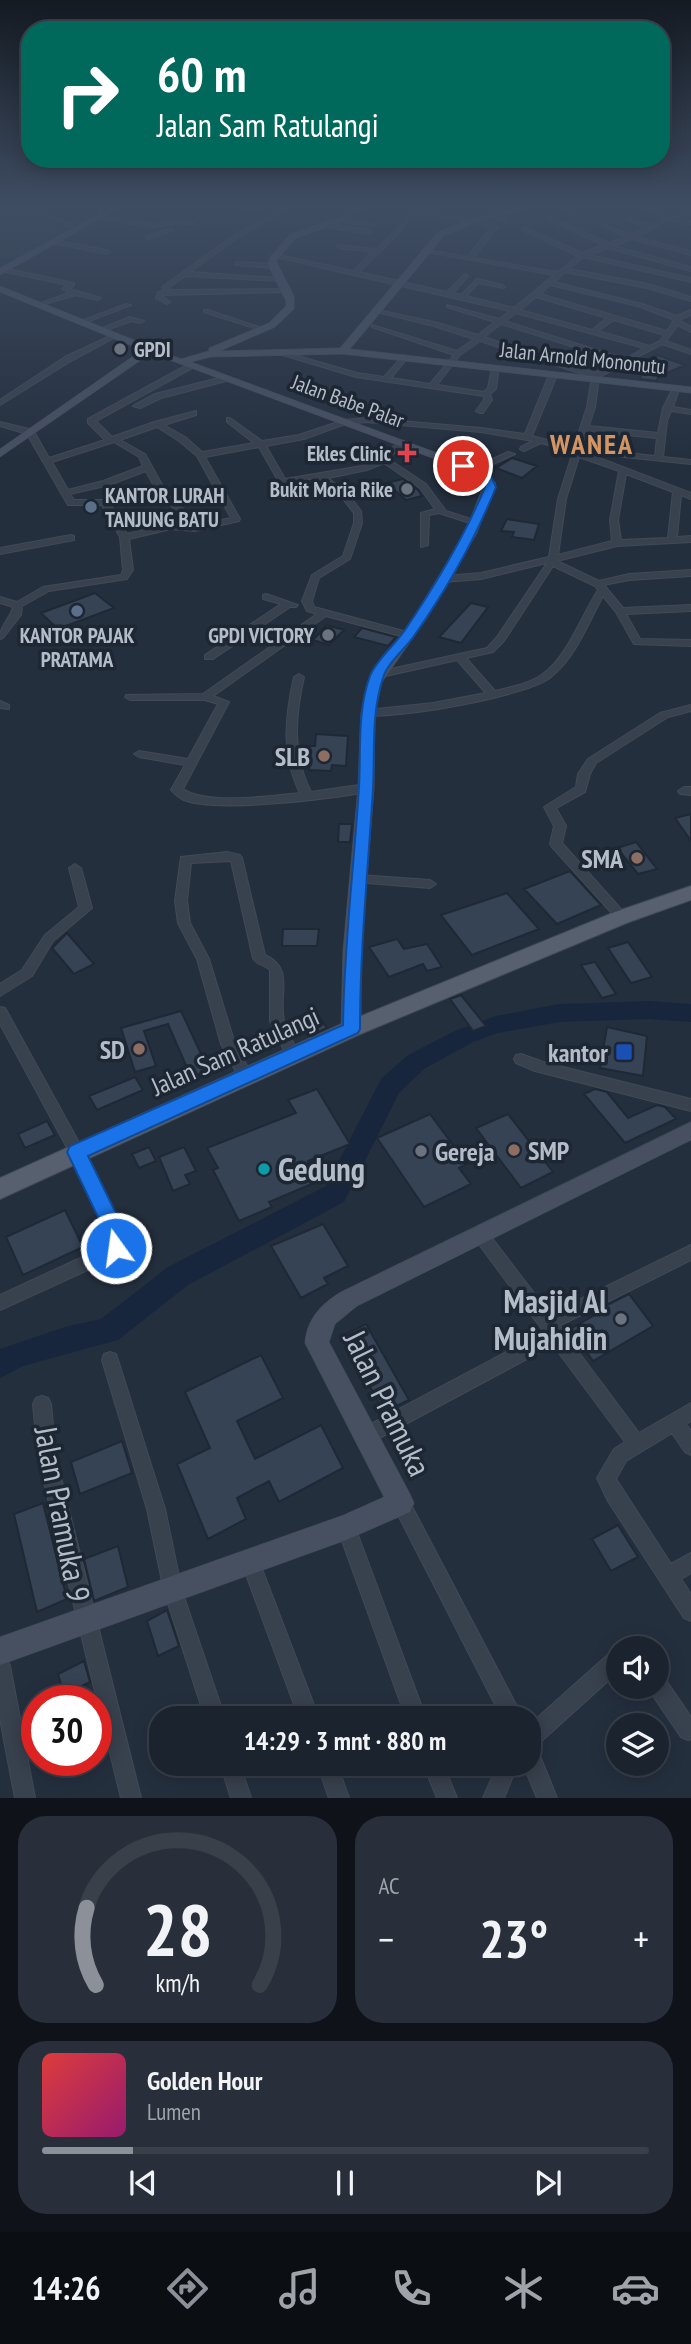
<!DOCTYPE html>
<html lang="id">
<head>
<meta charset="utf-8">
<style>
  body { margin:0; font-family:"PT Sans Narrow",sans-serif; background:#282f3a; color:#f1f3f6; height:100vh; display:flex; flex-direction:column; font-size:26px; white-space:nowrap }
  * { box-sizing:border-box; margin:0 }
  p { font-size:23px; color:#a0a4aa }
  .icon { flex:none; width:38px; height:38px; fill:none; stroke:currentColor; stroke-width:2; stroke-linecap:round; stroke-linejoin:round }
  .map { position:relative; height:1798px; overflow:hidden }
  .sheet { display:flex; flex-direction:column; gap:18px; padding:18px; background:#0f1319; flex:1 }
  .sheet>* { flex:none }
  .guide { position:absolute; left:21px; top:21px; width:649px; height:147px; border-radius:28px; box-shadow:0 4px 18px #0003,0 0 0 2px #39404a; background:#00695c; color:#fff; overflow:hidden }
  .buttons { position:absolute; left:606px; top:1636px; display:grid; gap:14px }
  .buttons a { display:grid; place-items:center; width:63px; height:63px; border-radius:50%; background:#1b232e; box-shadow:0 4px 18px #0003,0 0 0 2px #39404a; font-size:35px }
  .speed { position:absolute; left:21px; top:1685px; display:flex; gap:14px; font-size:35px; font-weight:700; text-align:center }
  .speed>* { display:grid; place-content:center; width:91px; height:91px; border-radius:50%; background:#1b232e; box-shadow:0 4px 18px #0003,0 0 0 2px #39404a; line-height:1 }
  .speed .limit { border:10px solid #d22; background:#fff; color:#111 }
  .pin { position:absolute; display:grid; place-items:center; width:60px; height:60px; color:#fff; margin:-30px; border:4px solid #fff; border-radius:50%; box-shadow:0 2px 7px #0007 }
  .me { position:absolute; width:77px; margin:-38px; rotate:346deg; stroke-linejoin:round; filter:drop-shadow(0 0 5px #0008) }
  .turn { display:flex; align-items:center; gap:24px; height:147px; padding:0 21px; font-size:32px }
  .turn .icon { width:91px; height:91px; stroke-width:2.5 }
  .turn b { display:block; font-size:49px; line-height:60px }
  .big { font-size:52px; font-weight:700; line-height:1.1 }
  .sheet .widget { flex:1; display:flex; flex-direction:column; justify-content:center; gap:10px; min-width:0; padding:0 24px; border-radius:28px; background:#282f3a }
  .sheet .dial { align-items:center; gap:0 }
  .dial svg { height:182px; overflow:visible; fill:none; stroke:#39404a; stroke-width:7; stroke-linecap:round; text-anchor:middle }
  .dial text { fill:#f1f3f6; stroke:none }
  .song { display:flex; align-items:center; gap:21px }
  .cover { width:84px; height:84px; border-radius:10px; background:linear-gradient(135deg,hsl(0 70% 55%),hsl(320 70% 35%)) }
  .played { height:7px; border-radius:4px; background:linear-gradient(90deg,#8c9099 15%,#39404a 15%) }
  .keys { display:flex; justify-content:space-around; direction:ltr }
  .heat { display:flex; justify-content:space-between; align-items:center; font-size:38px; direction:ltr }
  .sheet .tiles { flex:1; display:grid; gap:18px; grid-template-columns:1fr 1fr }
  .widget:last-child { grid-column:span 2 }
  .trip { position:absolute; left:149px; top:1706px; width:392px; height:70px; border-radius:28px; background:#1b232e; box-shadow:0 4px 18px #0003,0 0 0 2px #39404a; font-weight:700; line-height:70px; text-align:center }
  .dock { display:flex; height:112px; justify-content:space-around; align-items:center; background:#0b0e12; color:#a0a4aa }
  .dock .icon { width:49px; height:49px }
  .dock .on { color:#8c9099 }
  .dock b { font-size:32px; color:#f1f3f6 }
  .map>svg:first-child { display:block }
  .green { fill:#263c3f }
  .lines { fill:none; stroke-linecap:round; stroke-linejoin:round }
  .river { fill:#17263c; fill-rule:evenodd }
  .building { fill:#364354; stroke:#1f2835; stroke-width:2 }
  .street-casing { stroke:#414a57; stroke-width:2 }
  .secondary-casing { stroke:#414a57; stroke-width:1 }
  .primary-casing { stroke:#414a57; stroke-width:2 }
  .street { fill:#38414e; fill-rule:evenodd }
  .secondary { fill:#465061; fill-rule:evenodd }
  .primary { fill:#56606e; fill-rule:evenodd }
  .route { fill:#1a73e8; stroke:#114b97; stroke-width:2 }
  .worship-dot { fill:#6b7280; stroke:#1d2633; stroke-width:2.5 }
  .health-dot { fill:#e0444e; stroke:#1d2633; stroke-width:2.5 }
  .service-dot { fill:#5c6f8a; stroke:#1d2633; stroke-width:2.5 }
  .education-dot { fill:#8d6e63; stroke:#1d2633; stroke-width:2.5 }
  .transit-dot { fill:#1a4fb4; stroke:#1d2633; stroke-width:2.5 }
  .culture-dot { fill:#0f9aa8; stroke:#1d2633; stroke-width:2.5 }
  .labels { text-anchor:middle; dominant-baseline:central; stroke-width:7; stroke-linejoin:round; paint-order:stroke }
  .far-poi-label { font-size:21px; font-weight:bold; fill:#b4bcc9; stroke:#1d2633; text-anchor:end }
  .far-street-label { font-size:21px; fill:#b4bcc9; stroke:#1d2633 }
  .poi-label { font-size:26px; font-weight:bold; fill:#b4bcc9; stroke:#1d2633; text-anchor:end }
  .street-label { font-size:26px; fill:#b4bcc9; stroke:#1d2633 }
  .far-district-label { font-size:28px; font-weight:bold; letter-spacing:2px; fill:#d59563; stroke:#1d2633 }
  .near-poi-label { font-size:32px; font-weight:bold; fill:#b4bcc9; stroke:#1d2633; text-anchor:start }
  .near-street-label { font-size:32px; fill:#b4bcc9; stroke:#1d2633 }
</style>
</head>
<body>
<div class="map">
<svg width="691" height="1798" viewBox="0 0 691 1798">
  <rect width="100%" height="100%" fill="#242f3e"/>
  <!-- green -->
  <path class="green" d="M0,207H22L66,229L16,258L0,259Z"/>
  <g class="lines">
    <!-- river -->
    <path class="river" d="M649,1001L691,1004V1022L649,1019L559,1022L498,1033L473,1042L424,1069L399,1093L344,1202L188,1285L118,1340L23,1366L0,1378V1349L68,1326L101,1319L168,1267L326,1186L381,1079L408,1055L457,1030L496,1016L559,1004Z"/>
  </g>
  <!-- building -->
  <path class="building" d="M657,355L685,365L658,377L657,381L640,379L642,373L628,368Z
    M512,458L537,466L522,478L496,468Z
    M403,479L418,490L422,496L406,500L386,483Z
    M507,519L539,524L534,540L512,537L514,532L501,531Z
    M95,593L114,608L58,629L41,613Z
    M471,603L488,607L461,643L439,637Z
    M327,625L344,630L329,645L313,640Z
    M362,628L396,637L388,646L354,637Z
    M316,734L348,736L346,766L332,765L331,771L309,770L310,764H303L302,746H315Z
    M691,814V841L675,818Z
    M339,824H352L350,842H338Z
    M636,842L657,869L638,874L617,848Z
    M570,871L601,905L557,924L524,889Z
    M507,893L539,929L472,955L441,915Z
    M283,929H319L317,946H282Z
    M67,933L94,964L74,974L52,948Z
    M397,939L404,949L427,944L442,967L427,971L423,964L389,977L369,947Z
    M628,942L652,977L631,983L608,948Z
    M595,962L616,994L602,998L581,965Z
    M461,995L486,1026L473,1031L450,999Z
    M314,1010L327,1028L312,1035L300,1016Z
    M181,1011L209,1071L191,1077L168,1024L144,1031L156,1066L135,1072L121,1028Z
    M607,1027L647,1036L643,1076L600,1068Z
    M135,1077L143,1090L97,1110L89,1096Z
    M317,1089L350,1144L308,1161L319,1181L269,1202L272,1207L239,1221L213,1170L218,1168L207,1148L296,1113L288,1100Z
    M595,1089L607,1092L628,1118L657,1105L665,1107L676,1119L625,1143L584,1094Z
    M430,1114L467,1164L459,1168L471,1184L424,1207L377,1138Z
    M508,1114L553,1172L521,1188L476,1128Z
    M47,1121L55,1135L25,1148L18,1134Z
    M149,1147L156,1161L139,1168L132,1154Z
    M184,1147L196,1171L185,1175L190,1184L173,1191L159,1157Z
    M65,1210L83,1247L23,1275L6,1237Z
    M323,1224L348,1266L324,1278L328,1284L301,1298L271,1246Z
    M629,1294L653,1326L593,1361L570,1329L593,1316L591,1313Z
    M366,1324L409,1400L384,1412L342,1336Z
    M261,1355L283,1398L237,1421L255,1459L321,1425L343,1468L279,1502L269,1481L237,1498L246,1519L208,1539L177,1464L210,1448L185,1392Z
    M122,1441L132,1473L80,1494L71,1462Z
    M43,1503L67,1599L37,1612L14,1514Z
    M618,1525L638,1557L611,1571L592,1539Z
    M118,1546L128,1587L94,1601L84,1559Z
    M167,1610L179,1646L158,1656L147,1621Z
    M84,1661L90,1682L64,1695L58,1674Z"/>
  <g class="lines">
    <!-- street casing -->
    <g class="street-casing">
      <path id="street" d="M24,207H31L82,229L77,230Z
        M244,207H267L258,211Z
        M559,207H566L579,213L574,214Z
        M641,207H648L673,217L691,209V213L679,219L691,221V225L668,220L637,237L691,251V255L632,239L614,246L691,267V271L608,248L589,255L691,278V282L583,257L569,269L648,284L691,297V301L647,288L565,272L554,282L642,304L677,316L691,310V315L679,320L691,327V332L678,325L666,341L691,350V354L662,344L599,377L595,407L589,426L658,433L663,408L674,386H680L673,407L691,410V414L671,411L667,421L663,457L691,460V464L586,453L691,493V499L681,495L677,537L691,536V542L617,546L557,561L599,581L629,574L691,570V576L629,580L604,585L623,608L691,605V611L626,614L640,639L691,640V646L634,644L616,612L603,596C588,623 576,657 551,677C529,696 394,720 364,715L363,713L368,710L433,703L486,693L457,660L377,678L372,675L377,672L487,648L497,637L547,563L481,579L444,582L439,579L444,576L481,573L549,557L558,499L573,452L541,443L524,451L520,449L521,447L533,441L481,432L366,422L345,424L304,439L266,446L285,479L362,466L378,460V456L401,442H407V446L387,458L426,484L446,511L480,522L476,525L439,513L429,515L428,545L421,547V513L435,509L420,488L384,463L367,470L328,478L349,495L361,511L362,523L350,559L319,578L312,601L314,607L411,633L413,635L408,638L326,616L213,696L229,702L183,789C207,805 271,796 300,793C281,755 285,717 294,677L299,674L304,677C295,716 292,755 311,792L366,784L372,788L370,791C333,799 217,813 184,800C179,798 175,794 171,790L185,765L139,757L134,754L139,751L188,759L218,704L205,700H130L125,697L126,695L203,694L317,614L307,611L302,601L312,575L343,556L354,523V513L343,499L321,480L315,478L280,484L259,447L205,457L240,519L239,521L195,531L171,529L129,539L133,570L127,579L49,591L22,606L21,615L3,638L0,639C0,624 10,620 13,607L0,603V597L17,602L43,587L121,575L123,570L120,537L102,505H68L27,434L0,426V422L33,430L49,458L105,440L88,423V419L189,364L193,366L192,368L96,421L112,437L154,422L196,411V415L164,425L185,437L202,452L254,443L227,422V418H230L262,441L299,435L344,420L366,418L481,428L525,434L549,375L553,373L557,375L532,436L574,447L587,407L592,377L480,341L460,355L437,385L484,392L488,388L492,368L499,366L496,389L490,394L492,400L483,413H480L476,411L484,400V396L356,377L273,352L277,350L357,373L384,377L404,355L408,357L391,378L430,384L454,355L372,327V325L457,351L474,339L434,326L373,311V309L438,323L478,335L495,322L447,307V305L499,319L510,311L271,256L274,254L353,271L372,252L339,248L337,245L376,249L392,234L409,212L472,219L474,222L412,215L396,236L359,272L447,292L465,274L468,276L453,293L461,295L477,279L502,285L505,287L504,288L478,283L466,296L514,308L554,275L421,251L424,249L467,257L491,228L476,223L478,220L498,227L473,258L558,272L578,256L522,230V228H526L582,253L603,245L547,219V217H551L608,243L627,237L602,226V224L632,235L645,228L627,219V217L650,225L663,218ZM550,285L638,306L672,319L673,322L667,331L540,294ZM536,297L607,318L592,330L520,310ZM516,313L644,348L625,359L505,321ZM614,320L664,335L660,341L650,346L598,331ZM501,324L619,361L595,373L484,337ZM157,427L179,441L197,456L231,518L197,525L161,483L145,454L120,440ZM587,431L657,438L655,456L582,448ZM114,442L139,457L143,466L103,481L68,490L52,462ZM579,457L619,471L610,520L612,541L558,555L566,499ZM146,471L154,486L188,525L171,523L127,534L108,500H74L70,494L109,485ZM626,474L673,492L668,538L621,540L618,520ZM553,566L595,586L598,590C582,615 567,657 543,674C529,684 511,687 495,691L466,658L493,652L504,641Z
        M282,209L287,210L240,236L190,272L278,278L280,281L185,276L168,288L170,290L286,289L288,290V292L162,295V296L170,302L167,304L156,298L158,292L163,291L162,287L236,234Z
        M99,215L153,224L176,219L195,223L192,225L176,223L153,228L97,218Z
        M494,215L508,220L509,221L506,223L492,218Z
        M339,218L372,223L375,225L372,227L337,221Z
        M322,223L369,230L372,232L369,234L320,226Z
        M171,228L173,231L148,239L145,237Z
        M54,240L107,250L110,252L107,254L52,243Z
        M237,262L273,264L276,266L273,268L235,265Z
        M3,268L74,283V285L70,289L101,298L98,300L76,295L38,306V304L69,293L62,289L67,285L1,271Z
        M126,304L131,305L84,323L79,322Z
        M204,310H208L265,329L260,330L204,312Z
        M130,317L144,321L141,323L131,321L101,332L98,330Z
        M112,335L117,336L71,361L0,405V400L65,357Z
        M223,377L227,379L226,381L161,398L140,408L133,406L155,394Z
        M508,452L515,454L476,472L469,470Z
        M71,535L74,536V540L0,554V548Z
        M266,594L298,605L296,607H290L213,659H205V655L281,604L263,599V595Z
        M0,701L9,705V709L0,708Z
        M691,705V711L668,717L596,763L590,774L585,792L556,808L566,826L562,843L628,917L626,920H618L552,847L550,844L554,826L544,807L576,787L578,774L588,759L660,713Z
        M684,787H691V795L680,794L678,791Z
        M227,852L240,855L242,858L265,955C295,969 278,994 284,1021C286,1033 296,1046 301,1057L299,1061L294,1062L289,1061L270,1021V970C265,964 256,965 253,958L231,861L191,863L187,901L190,923L209,959L235,1044L253,1077L251,1081L246,1083L241,1081L221,1044L197,959L178,923L175,901L181,857Z
        M75,864L81,868L92,908L53,941L32,976L0,996V984L22,970L45,935L79,907L69,868Z
        M359,875L430,880L436,884L430,888L355,882L353,879Z
        M0,1007L5,1008L82,1148L127,1241L121,1254L114,1258L0,1310V1295L102,1248L111,1241L71,1155L0,1024Z
        M521,1054L543,1062L691,1099V1111L535,1071L516,1063L514,1059L516,1055Z
        M480,1227L485,1229L550,1314L691,1245V1260L559,1326L563,1329L565,1334L639,1433L691,1403V1421L686,1424L691,1431V1455L685,1452L672,1433L626,1461L616,1479L671,1564L691,1553V1573L681,1579L691,1594V1621L684,1618L608,1501L597,1478L614,1449L625,1442L553,1345L370,1443L364,1446L358,1443L355,1437L358,1431L544,1332L475,1239L472,1234L475,1229Z
        M110,1352L116,1354L118,1360L165,1509L182,1591L225,1718H205L164,1591L147,1509L102,1360L104,1354Z
        M42,1396L48,1398L51,1404L56,1458L141,1798H121L38,1458L33,1404L36,1398Z
        M401,1494L407,1497L523,1718H502L395,1509L392,1503L395,1497Z
        M346,1518L352,1521L355,1527L426,1718H406L337,1527L340,1521Z
        M250,1552L257,1554L259,1561L319,1718H299L241,1561L243,1554Z
        M618,1649V1672L536,1746L557,1798H537L523,1764H528V1726L611,1652Z
        M0,1656L7,1659L10,1666L35,1798H15L0,1719Z
        M656,1673L663,1676L691,1717V1739L688,1740L681,1737L649,1690L648,1687H656Z
        M220,1764H240L251,1798H231Z
        M317,1764H337L349,1798H329Z
        M423,1764H443L457,1798H437Z
        M498,1764H518L504,1798H483Z"/>
    </g>
    <!-- secondary casing -->
    <g class="secondary-casing">
      <path id="secondary" d="M111,207H121L0,275V268Z
        M357,207H367L342,222L296,238L276,261L294,296V309L275,327L220,351L340,348L438,232L469,219L519,207H532L475,223L444,236L350,349L691,387V393L343,354L210,357L191,362L467,464L485,472L496,483L477,533L427,618L382,682L375,713L374,788L361,951V1029L358,1034H344L341,1029L343,951L358,788L361,713L368,682L414,617L465,533L484,484L477,476L459,468L151,353L0,457V449L142,350L0,292V286L181,359L209,351V348L269,323L286,306V301L269,267V259L290,234L336,218Z
        M691,1122V1140L357,1306L335,1324L329,1342L410,1494L414,1503L410,1512L346,1540L0,1665V1637L344,1515L384,1497L305,1343C307,1319 321,1304 341,1292Z"/>
    </g>
    <!-- primary casing -->
    <g class="primary-casing">
      <path id="primary" d="M691,886V900L629,922L358,1035L0,1199V1178L344,1023L615,912Z"/>
    </g>
    <!-- street -->
    <use href="#street" class="street"/>
    <!-- secondary -->
    <use href="#secondary" class="secondary"/>
    <!-- primary -->
    <use href="#primary" class="primary"/>
  </g>
  <!-- sky -->
  <linearGradient id="sky" x2="0" y2="1"><stop stop-color="#141a22"/><stop offset="0.45" stop-color="#3f4d63"/><stop offset="1" stop-color="#3f4d63" stop-opacity="0"/></linearGradient>
  <rect width="691" height="458" fill="url(#sky)"/>
  <!-- route -->
  <path class="route" d="M463,463L491,476L496,487C475,540 447,589 414,636C405,649 387,663 383,678C371,714 375,752 373,789C368,870 360,948 360,1029L358,1033L88,1156L127,1236L123,1255L116,1257L108,1255L105,1248L107,1236L67,1152L70,1146L343,1025C344,945 354,867 359,787C361,751 357,711 370,676C376,660 395,645 405,630C436,584 464,538 485,487L482,480L459,468L457,466Z"/>
  <!-- markers -->
  <g class="worship-dot">
    <circle cx="120" cy="349" r="7"/>
    <circle cx="407" cy="489" r="7"/>
    <circle cx="328" cy="635" r="7"/>
    <circle cx="421" cy="1151" r="7"/>
    <circle cx="621" cy="1319" r="7"/>
  </g>
  <path class="health-dot" d="M403.5 442.5h7v7h7v7h-7v7h-7v-7h-7v-7h7z"/>
  <g class="service-dot">
    <circle cx="91" cy="507" r="7"/>
    <circle cx="77" cy="611" r="7"/>
  </g>
  <g class="education-dot">
    <circle cx="324" cy="756" r="7"/>
    <circle cx="637" cy="858" r="7"/>
    <circle cx="139" cy="1049" r="7"/>
    <circle cx="514" cy="1150" r="7"/>
  </g>
  <rect class="transit-dot" x="615" y="1043" width="18" height="18" rx="3.5"/>
  <circle class="culture-dot" cx="264" cy="1169" r="7"/>
  <g class="labels">
    <!-- far-poi labels -->
    <g class="far-poi-label">
      <text x="134" y="349" text-anchor="start">GPDI</text>
      <text x="391" y="453">Ekles Clinic</text>
      <text x="393" y="489">Bukit Moria Rike</text>
      <text x="105" y="495" text-anchor="start">KANTOR LURAH<tspan x="105" dy="24">TANJUNG BATU</tspan></text>
      <text x="77" y="635" text-anchor="middle">KANTOR PAJAK<tspan x="77" dy="24">PRATAMA</tspan></text>
      <text x="314" y="635">GPDI VICTORY</text>
    </g>
    <!-- far-street labels -->
    <g class="far-street-label">
      <text transform="translate(583 358) rotate(6)">Jalan Arnold Mononutu</text>
      <text transform="translate(348 401) rotate(20)">Jalan Babe Palar</text>
    </g>
    <!-- poi labels -->
    <g class="poi-label">
      <text x="310" y="756">SLB</text>
      <text x="623" y="858">SMA</text>
      <text x="125" y="1049">SD</text>
      <text x="608" y="1052">kantor</text>
      <text x="528" y="1150" text-anchor="start">SMP</text>
      <text x="435" y="1151" text-anchor="start">Gereja</text>
    </g>
    <!-- street labels -->
    <g class="street-label">
      <text transform="translate(235 1051) rotate(-24)">Jalan Sam Ratulangi</text>
    </g>
    <!-- far-district labels -->
    <g class="far-district-label">
      <text x="592" y="443">WANEA</text>
    </g>
    <!-- near-poi labels -->
    <g class="near-poi-label">
      <text x="278" y="1169">Gedung</text>
      <text x="607" y="1301" text-anchor="end">Masjid Al<tspan x="607" dy="37">Mujahidin</tspan></text>
    </g>
    <!-- near-street labels -->
    <g class="near-street-label">
      <text transform="translate(388 1403) rotate(64)">Jalan Pramuka</text>
      <text transform="translate(63 1514) rotate(79)">Jalan Pramuka 9</text>
    </g>
  </g>
</svg>
<div class="buttons">
<a><svg class="icon" aria-label="sound" viewBox="0 0 24 24"><path d="M4 9h4l5-4v14l-5-4H4zM17 9q2 3 0 6"/></svg></a>
<a><svg class="icon" aria-label="layers" viewBox="0 0 24 24"><path d="M12 4l9 5-9 5-9-5zM3 14l9 5 9-5"/></svg></a>
</div>
<div class="speed"><div class="limit">30</div></div>
<div class="pin" style="left:463px;top:466px;background:#d93025"><svg class="icon" aria-label="arrive" viewBox="0 0 24 24"><path d="M6 21V4h12l-3 4 3 4H6"/></svg></div>
<svg class="me" style="left:116px;top:1248px" viewBox="-20 -20 40 40"><circle r="17" fill="#1a73e8" stroke="#fff" stroke-width="3"/><path d="M0-11L8 9 0 5-8 9z" fill="#fff"/></svg>
<div class="trip">14:29 · 3 mnt · 880 m</div>
<div class="guide">
<div class="turn"><svg class="icon" aria-label="right" viewBox="0 0 24 24"><path d="M7 20v-9h11M14 6l5 5-5 5"/></svg><div><b>60 m</b>Jalan Sam Ratulangi</div></div>
</div>
</div>
<section class="sheet">
<div class="tiles">
<div class="widget dial"><svg viewBox="0 0 100 80">
<path d="M14 69A42 42 0 1 1 86 69"/>
<path d="M14 69A42 42 0 0 1 10 35" stroke="#8c9099"/>
<text x="50" y="56" font-size="32" font-weight="700">28</text>
<text x="50" y="72" font-size="11">km/h</text>
</svg></div>
<div class="widget"><p>AC</p>
<div class="heat"><a>−</a><b class="big">23°</b><a>+</a></div>
</div>
<div class="widget">
<div class="song"><i class="cover"></i><div><b>Golden Hour</b><p>Lumen</p></div></div>
<div class="played"></div>
<div class="keys"><svg class="icon" aria-label="previous" viewBox="0 0 24 24"><path d="M18 5L8 12l10 7zM5 5v14"/></svg><svg class="icon" aria-label="pause" viewBox="0 0 24 24"><path d="M8 5v14M16 5v14"/></svg><svg class="icon" aria-label="next" viewBox="0 0 24 24"><path d="M6 5l10 7-10 7zM19 5v14"/></svg></div>
</div>
</div>
</section>
<nav class="dock">
<b>14:26</b>
<svg class="icon on" aria-label="directions" viewBox="0 0 24 24"><path d="M12 3l9 9-9 9-9-9zM9 14v-3h6M13 9l2 2-2 2"/></svg>
<svg class="icon" aria-label="music" viewBox="0 0 24 24"><path d="M9 18V5l10-2v13"/><circle cx="6" cy="18" r="3"/><circle cx="16" cy="16" r="3"/></svg>
<svg class="icon" aria-label="phone" viewBox="0 0 24 24"><path d="M5 4h4l2 5-3 2q2 4 5 5l2-3 5 2v4C11 20 4 13 5 4z"/></svg>
<svg class="icon" aria-label="climate" viewBox="0 0 24 24"><path d="M12 3v18M4 7l16 10M4 17L20 7"/></svg>
<svg class="icon" aria-label="car" viewBox="0 0 24 24"><path d="M5 17H2v-5l4-1 3-4h7l3 4 3 1v5h-3M9 17h6M6 11h13"/><circle cx="7" cy="17" r="2"/><circle cx="17" cy="17" r="2"/></svg>
</nav>
</body>
</html>
